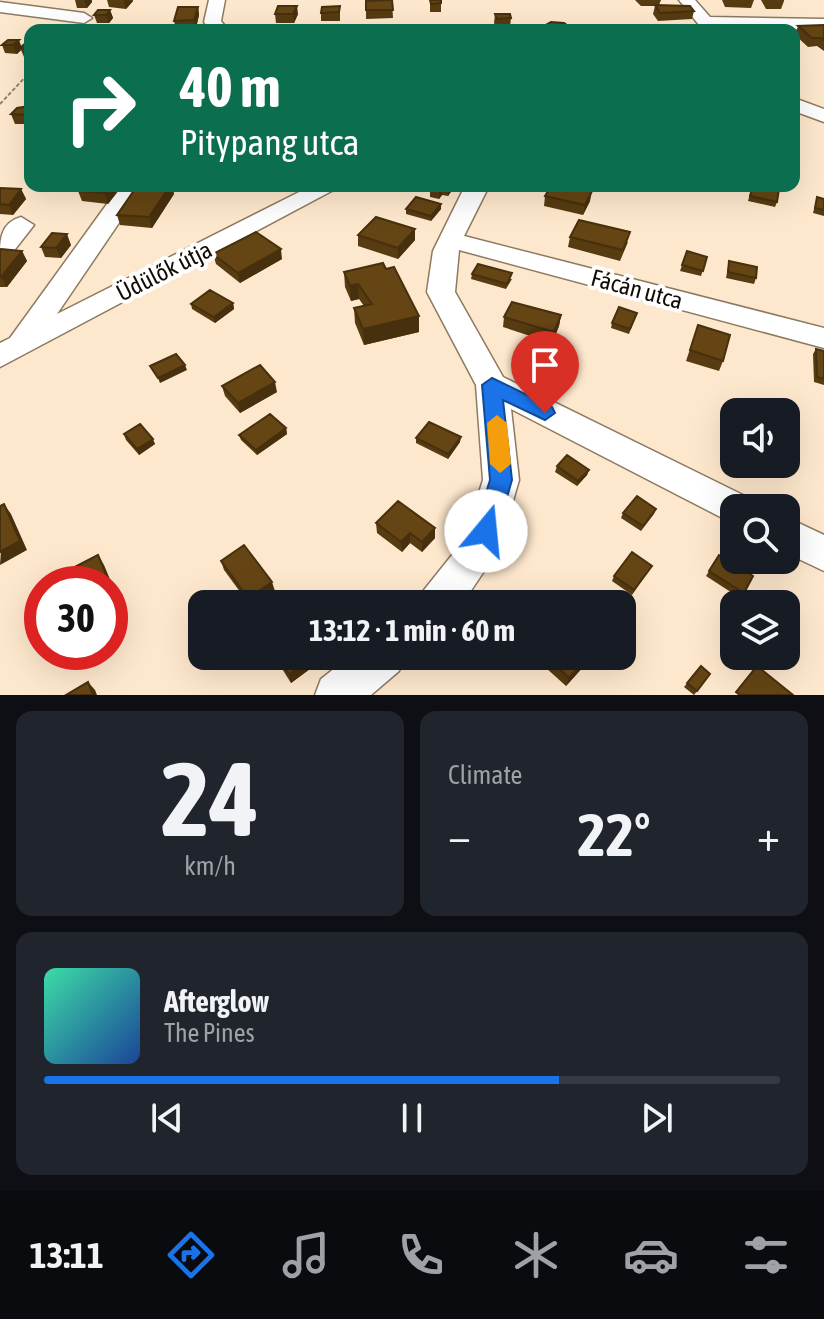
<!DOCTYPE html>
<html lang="en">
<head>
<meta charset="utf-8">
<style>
  body { margin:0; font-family:"Asap Condensed",sans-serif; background:#20242c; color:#f1f3f6; height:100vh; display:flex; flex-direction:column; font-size:30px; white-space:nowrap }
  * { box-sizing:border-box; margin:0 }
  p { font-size:26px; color:#9ea1a6 }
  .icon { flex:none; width:44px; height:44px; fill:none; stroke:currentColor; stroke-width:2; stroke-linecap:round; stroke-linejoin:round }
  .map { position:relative; height:695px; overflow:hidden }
  .panel { display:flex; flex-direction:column; gap:16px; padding:16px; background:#0d0f14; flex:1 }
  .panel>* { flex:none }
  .guide { position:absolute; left:24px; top:24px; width:776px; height:168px; border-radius:16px; box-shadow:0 8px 32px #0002; background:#0b6e4f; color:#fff; overflow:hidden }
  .tools { position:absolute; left:720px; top:398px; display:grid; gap:16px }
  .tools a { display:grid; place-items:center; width:80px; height:80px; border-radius:16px; background:#171b24; box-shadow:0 8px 32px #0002; font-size:40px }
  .speed { position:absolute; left:24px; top:566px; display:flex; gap:16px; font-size:40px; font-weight:700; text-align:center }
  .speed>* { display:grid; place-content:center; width:104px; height:104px; border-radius:50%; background:#171b24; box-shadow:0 8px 32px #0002; line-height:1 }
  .speed .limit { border:12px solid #d22; background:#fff; color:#111 }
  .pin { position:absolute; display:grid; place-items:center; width:68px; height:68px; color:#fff; margin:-82px -34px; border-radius:50% 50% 50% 0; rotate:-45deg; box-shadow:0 0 8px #0007 }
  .pin .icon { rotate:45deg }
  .me { position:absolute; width:88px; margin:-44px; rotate:17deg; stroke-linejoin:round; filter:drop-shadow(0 0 6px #0008) }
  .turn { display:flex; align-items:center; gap:28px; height:168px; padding:0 24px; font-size:36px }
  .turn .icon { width:104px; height:104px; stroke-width:2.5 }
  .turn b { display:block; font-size:56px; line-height:68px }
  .big { font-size:60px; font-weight:700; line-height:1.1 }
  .panel .card { flex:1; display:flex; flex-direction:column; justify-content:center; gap:12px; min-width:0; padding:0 28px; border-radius:16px; background:#20242c }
  .panel .dial { align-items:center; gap:0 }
  .dial b { font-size:104px; line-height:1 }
  .song { display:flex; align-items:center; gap:24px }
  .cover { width:96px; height:96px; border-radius:12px; background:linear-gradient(135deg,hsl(160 70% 55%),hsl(220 70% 35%)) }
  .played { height:8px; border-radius:4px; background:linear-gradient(90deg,#1a73e8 70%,#363941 70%) }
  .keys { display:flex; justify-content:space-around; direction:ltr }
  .heat { display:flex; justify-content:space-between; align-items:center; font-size:44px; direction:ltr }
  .panel .tiles { flex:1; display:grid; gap:16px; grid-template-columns:1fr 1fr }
  .card:last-child { grid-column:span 2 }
  .trip { position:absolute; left:188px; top:590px; width:448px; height:80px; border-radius:16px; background:#171b24; box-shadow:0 8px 32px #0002; font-weight:700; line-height:80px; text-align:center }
  .tabs { display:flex; height:128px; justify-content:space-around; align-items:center; background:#090b0e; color:#9ea1a6 }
  .tabs .icon { width:56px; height:56px }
  .tabs .current { color:#1a73e8 }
  .tabs b { font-size:36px; color:#f1f3f6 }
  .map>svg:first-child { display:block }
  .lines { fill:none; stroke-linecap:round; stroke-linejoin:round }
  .minor-casing { stroke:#8d7a61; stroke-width:3 }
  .path { stroke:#948572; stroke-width:2; stroke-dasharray:4 2; stroke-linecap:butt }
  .minor { fill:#fff; fill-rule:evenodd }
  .wall { fill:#573b11 }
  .shaded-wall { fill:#47300e }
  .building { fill:#654514; stroke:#47300e; stroke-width:2 }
  .route { fill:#1a73e8; stroke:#114b97; stroke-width:2 }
  .slow { fill:#f59e0b }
  .labels { text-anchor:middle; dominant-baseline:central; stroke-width:8; stroke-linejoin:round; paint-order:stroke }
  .street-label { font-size:24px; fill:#130c04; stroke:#fff }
</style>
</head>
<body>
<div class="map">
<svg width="824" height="695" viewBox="0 0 824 695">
  <rect width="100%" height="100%" fill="#fee8cd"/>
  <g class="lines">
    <!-- minor casing -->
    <g class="minor-casing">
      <path id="minor" d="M209,0H225L221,21L228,30H210L204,22Z
        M679,0H695L710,17L824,19V29L703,30Z
        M0,2L84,13L92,18L84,23L0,12Z
        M794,98L824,109V122L794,111Z
        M120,186H144L57,314L311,186H341L0,367V343L10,338Z
        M465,186H489L464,236L824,328V348L459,250L455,292L503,377L747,497L752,508H734V524L511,409L519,480L499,549L462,604H418L424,590L464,540L483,480L476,385L427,292L433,251Z
        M21,217L34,225L9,257L0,259C0,240 0,223 21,217Z
        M786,517L824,535V571L786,553Z
        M350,656H405L399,671L371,695H315L321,679Z"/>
    </g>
    <!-- path -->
    <path class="path" d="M0,104L30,72"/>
    <!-- minor -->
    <use href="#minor" class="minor"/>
  </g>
  <!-- wall -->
  <path class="wall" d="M75,0H92V2L87,8H77Z
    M107,0H133V1L126,9L109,7Z
    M392,0L393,18L366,19V1Z
    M430,0L441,3V12H430Z
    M635,0H661L659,5L694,11L692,19L658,21L653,14L655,6H641Z
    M722,0H754L751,8L725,7Z
    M761,0H784V1L781,9H766Z
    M340,6V21H321V13Z
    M198,7L199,15L196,28L176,29L174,21Z
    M110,10L113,18L109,23H97L94,15Z
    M275,14H298L294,23H276Z
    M495,14L511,18L510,27H496L494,23Z
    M824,25V51L817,46L808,47L795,35L798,26Z
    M8,40L22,47L30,40V57H24L21,50L17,54L5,53L2,45Z
    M30,106V124H15L11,114Z
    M78,186H122L108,204L82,201L78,191L79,189Z
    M137,186H172L174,194L152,228L120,225L117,215Z
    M411,186H455L448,196L442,195L439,199L430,197V192Z
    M697,186H727L725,192Z
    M752,186L777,202L775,207L748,201Z
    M0,188L21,189L26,199L13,215L0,214Z
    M545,196L590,201L583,215L544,206Z
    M817,197L824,199V216L813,213Z
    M441,204V209L431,221L406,214V209Z
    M415,229V240L398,259L358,246V235Z
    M570,237L628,242L620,261L568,247Z
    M71,245L61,258L45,257L41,247Z
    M0,251H22L27,261L7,287H0Z
    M687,251L707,257L701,276L680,271Z
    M213,254L282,259L240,283L216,264Z
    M729,261L756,278L754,284L726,278Z
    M386,269L419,316V332L364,345L355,323L354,308L364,306L359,299L351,301L345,287L344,272Z
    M472,274L512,279L506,289L471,279Z
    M233,303L234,309L215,323L192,309L191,304Z
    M637,313L629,334L611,328L612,323Z
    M561,315L559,326L552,343L503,327L504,317Z
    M698,325L723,361L719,371L686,361Z
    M816,349L824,351V385L814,382L813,354Z
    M222,386L277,392L240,413L225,396Z
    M286,428L287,434L257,455L241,440L239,435Z
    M124,434L155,444L139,455L126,440Z
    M416,438L460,442L448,459L416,443Z
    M557,466L589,470L587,475L577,486L555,472Z
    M656,509L654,514L641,531L621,518L623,513Z
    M376,523L435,538L422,552L410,543L402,552L377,533Z
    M719,555L753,576L740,598L706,576Z
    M221,561L275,591L256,604H249L224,570Z
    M652,566L632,595L612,581L614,576Z
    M274,656H316L318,663L291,683Z
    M536,656H593L566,686L535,658Z
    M701,666L710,674L694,695L684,687Z"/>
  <!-- shaded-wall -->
  <path class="shaded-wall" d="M84,0H92V2L87,8Z
    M125,0L133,1L126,9L124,1Z
    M297,6L298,14L294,23L293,14Z
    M198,7L199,15L196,28L194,20Z
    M110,10L113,18L109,23L106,15Z
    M19,40L22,48H20L21,50L17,54L13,45Z
    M111,186H122L108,204L105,193Z
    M170,186H172L174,194L152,228L149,217Z
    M442,186H443L442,195L439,199V189Z
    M448,186H455L448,196Z
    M21,189L26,199L13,215L9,205Z
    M592,191L590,201L583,215L585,205Z
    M441,204V209L431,221V216Z
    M415,229V240L398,259V248Z
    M67,234L71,245L61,258L56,248Z
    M281,249L282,259L240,283L238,273Z
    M22,251L27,261L7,287L1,277Z
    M358,284L359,299L351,301L350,286Z
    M233,303L234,309L215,323L214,317Z
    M561,315L559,326L552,343L554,332Z
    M419,316V332L364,345L363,329Z
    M185,365L187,370L160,383L158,378Z
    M275,382L277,392L240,413L238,403Z
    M286,428L287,434L257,455L256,450Z
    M461,437L460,442L448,459V454Z
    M153,439L155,444L139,455L137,449Z
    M589,470L587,475L577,486L578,481Z
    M4,504L11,514L27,550L0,565Z
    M435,528V538L422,552V542Z
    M410,533V543L402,552L401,542Z
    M98,555L104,565L122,608L110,614V602Z
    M272,582L275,591L256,604H250L248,598Z
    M314,656H316L318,663L291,683L289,674Z
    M589,656H593L566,686L569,678Z
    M88,682L95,690L97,695H93Z"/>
  <!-- building -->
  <path class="building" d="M392,0L393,10H366V1Z
    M430,0H441V3L431,4Z
    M655,5L690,6L694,11L660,13Z
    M278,6H297L293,14H275Z
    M340,6L339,12L321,13L322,7Z
    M178,7H198L194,20L174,21Z
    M98,10H110L106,15H94Z
    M495,14H510L511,18L497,19Z
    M551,22L564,23L574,30H551L544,26Z
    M824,25V40L821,38H812L798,26Z
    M8,40H19L13,45H2Z
    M29,40H30V49L20,48Z
    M30,106V115L11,114L17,108Z
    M82,186H111L105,193L78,191Z
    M137,186H170L149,217L117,215Z
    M431,186H442L439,189L430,187Z
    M551,186H570L592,191L585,205L545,196Z
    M753,186H764L779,189L777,202L750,196Z
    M0,188L21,189L9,205L0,204Z
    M416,197L441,204L431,216L406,209Z
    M817,197L824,199V210L815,208Z
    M376,217L415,229L398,248L358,235Z
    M579,220L630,232L623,250L570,237Z
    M256,232L281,249L238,273L213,254Z
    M52,233L67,234L56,248L41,247Z
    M1,249L22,251L1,277L0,276V251Z
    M687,251L707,257L703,271L682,265Z
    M729,261L757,267L756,278L728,272Z
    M383,263L386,269L394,267L419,316L363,329L354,308L372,304L358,284L350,286L344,272Z
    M478,264L512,273L507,284L472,274Z
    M210,290L233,303L214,317L191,304Z
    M512,302L561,315L554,332L504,317Z
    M619,307L637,313L630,329L612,323Z
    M698,325L730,335L723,361L690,350Z
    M816,349L824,351V379L817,377Z
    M176,354L185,365L158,378L150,366Z
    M260,365L275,382L238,403L222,386Z
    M270,414L286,428L256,450L239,435Z
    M429,422L461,437L448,454L416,438Z
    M140,424L153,439L137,449L124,434Z
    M567,455L589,470L578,481L557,466Z
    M637,496L656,509L643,526L623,513Z
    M398,501L435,528L422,542L410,533L401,542L376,523Z
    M4,504L20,541L0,552V506Z
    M244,545L272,582L248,598L221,561Z
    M632,552L652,566L634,590L614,576Z
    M98,555L116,598L110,602V584H71L67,571Z
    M719,555L753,576L744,593L709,571Z
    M277,656H314L289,674Z
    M546,656H589L569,678Z
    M701,666L710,674L697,691L687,683Z
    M757,666L793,695H740L736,692Z
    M88,682L93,695H66Z"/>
  <!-- route -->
  <path class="route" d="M492,378L552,407L555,413L545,420L503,400L512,480L497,531L494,538L486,541L478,538L474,531L490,480L482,385Z"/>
  <!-- slow -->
  <path class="slow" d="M497,415L507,423L511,464L500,473L490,464L487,423Z"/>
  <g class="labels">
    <!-- street labels -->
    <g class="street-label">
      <text transform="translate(164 271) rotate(-27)">Üdülők útja</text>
      <text transform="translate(637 289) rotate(15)">Fácán utca</text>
    </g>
  </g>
</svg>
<div class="tools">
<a><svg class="icon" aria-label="sound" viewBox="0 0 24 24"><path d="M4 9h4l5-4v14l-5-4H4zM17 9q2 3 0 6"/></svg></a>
<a><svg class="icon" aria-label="search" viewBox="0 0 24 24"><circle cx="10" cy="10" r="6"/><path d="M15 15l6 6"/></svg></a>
<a><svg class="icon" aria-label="layers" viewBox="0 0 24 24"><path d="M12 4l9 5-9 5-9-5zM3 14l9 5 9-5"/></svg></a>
</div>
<div class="speed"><div class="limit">30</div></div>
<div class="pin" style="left:545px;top:413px;background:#d93025"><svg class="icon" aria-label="arrive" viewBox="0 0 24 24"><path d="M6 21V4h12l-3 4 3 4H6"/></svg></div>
<svg class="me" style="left:486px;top:531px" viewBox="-20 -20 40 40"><circle r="19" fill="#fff"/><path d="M0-13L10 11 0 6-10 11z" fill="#1a73e8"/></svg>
<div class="trip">13:12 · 1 min · 60 m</div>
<div class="guide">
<div class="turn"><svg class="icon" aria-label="right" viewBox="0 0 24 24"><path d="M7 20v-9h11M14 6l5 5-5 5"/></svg><div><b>40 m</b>Pitypang utca</div></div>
</div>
</div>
<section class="panel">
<div class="tiles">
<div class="card dial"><b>24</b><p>km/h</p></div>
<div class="card"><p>Climate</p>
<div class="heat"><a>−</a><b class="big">22°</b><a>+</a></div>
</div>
<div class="card">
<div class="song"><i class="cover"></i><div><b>Afterglow</b><p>The Pines</p></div></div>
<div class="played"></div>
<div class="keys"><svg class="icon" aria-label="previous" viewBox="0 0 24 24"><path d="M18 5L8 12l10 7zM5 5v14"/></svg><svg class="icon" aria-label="pause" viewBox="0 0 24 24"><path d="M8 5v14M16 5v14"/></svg><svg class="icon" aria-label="next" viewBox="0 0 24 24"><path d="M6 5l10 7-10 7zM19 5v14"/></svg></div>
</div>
</div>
</section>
<nav class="tabs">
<b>13:11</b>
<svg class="icon current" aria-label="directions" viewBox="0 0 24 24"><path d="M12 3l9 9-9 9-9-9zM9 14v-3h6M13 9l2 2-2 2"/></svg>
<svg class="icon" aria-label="music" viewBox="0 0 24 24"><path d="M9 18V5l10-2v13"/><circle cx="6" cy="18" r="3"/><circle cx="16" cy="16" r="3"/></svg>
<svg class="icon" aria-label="phone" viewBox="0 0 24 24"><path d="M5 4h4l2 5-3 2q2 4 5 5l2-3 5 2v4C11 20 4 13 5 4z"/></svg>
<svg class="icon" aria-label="climate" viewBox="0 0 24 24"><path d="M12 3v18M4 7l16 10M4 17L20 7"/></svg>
<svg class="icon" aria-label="car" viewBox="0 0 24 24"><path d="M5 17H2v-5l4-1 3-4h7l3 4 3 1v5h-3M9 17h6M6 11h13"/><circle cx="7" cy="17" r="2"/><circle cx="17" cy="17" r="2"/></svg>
<svg class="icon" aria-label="filters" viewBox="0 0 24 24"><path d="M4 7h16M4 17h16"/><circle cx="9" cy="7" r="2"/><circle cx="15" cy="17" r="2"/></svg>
</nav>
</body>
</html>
